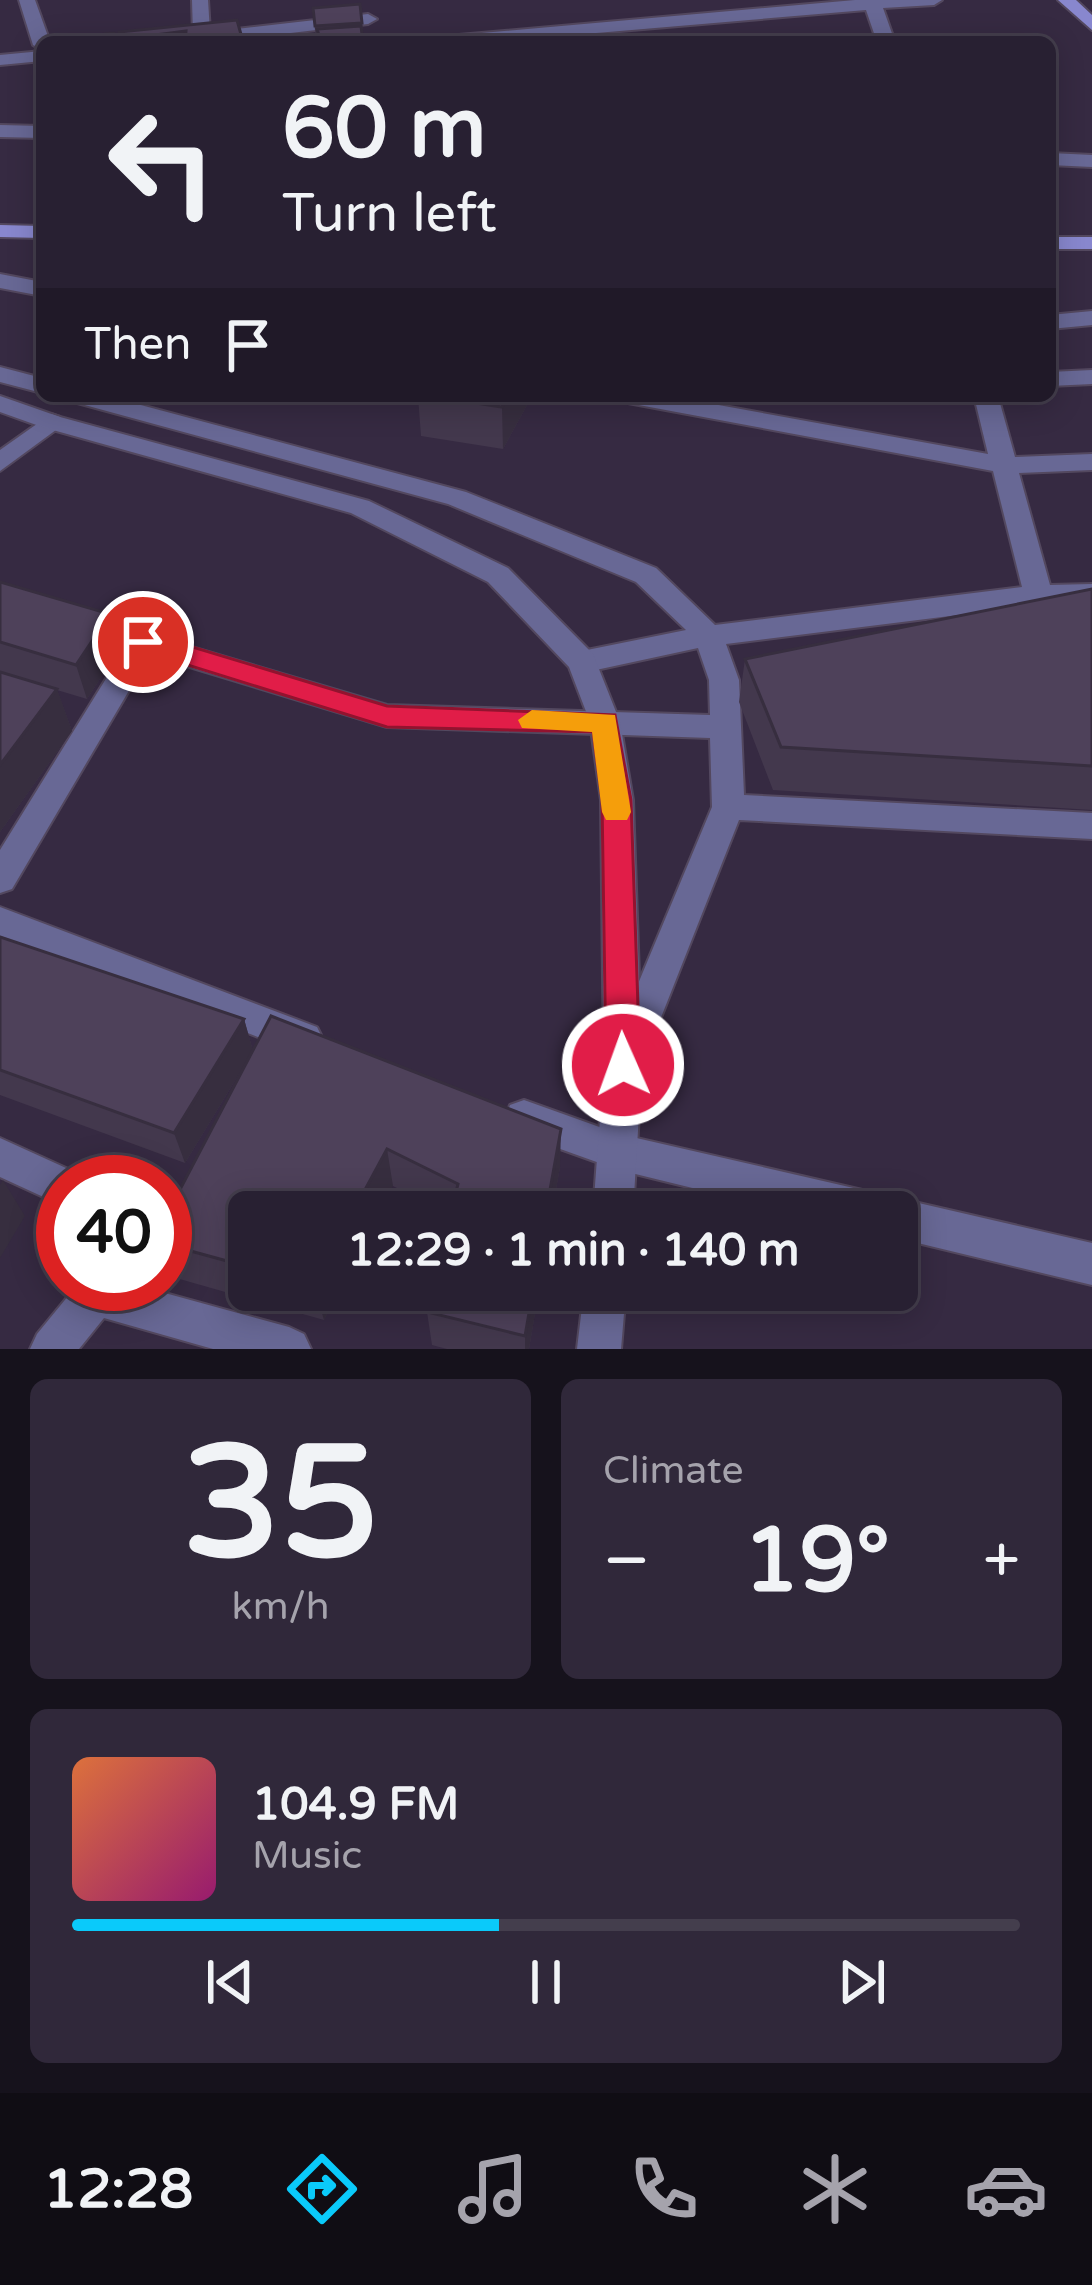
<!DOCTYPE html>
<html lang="en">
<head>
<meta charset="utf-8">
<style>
  body { margin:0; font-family:"Varela Round",sans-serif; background:#30283a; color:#f1f3f6; height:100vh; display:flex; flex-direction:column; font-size:45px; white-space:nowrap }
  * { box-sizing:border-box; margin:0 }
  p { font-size:39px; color:#a5a3ac }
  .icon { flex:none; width:66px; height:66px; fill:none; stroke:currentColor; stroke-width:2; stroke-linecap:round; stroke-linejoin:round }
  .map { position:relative; height:1349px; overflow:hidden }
  .side { display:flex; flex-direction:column; gap:30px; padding:30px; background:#16121c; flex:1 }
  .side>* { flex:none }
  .banner { position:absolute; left:36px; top:36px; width:1020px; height:366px; border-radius:18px; box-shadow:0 6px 30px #0003,0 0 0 3px #443e4d; background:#282032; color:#f1f3f6; overflow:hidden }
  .speed { position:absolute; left:36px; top:1155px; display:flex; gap:24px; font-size:60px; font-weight:700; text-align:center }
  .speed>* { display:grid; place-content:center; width:156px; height:156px; border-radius:50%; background:#282032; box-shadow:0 6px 30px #0003,0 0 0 3px #443e4d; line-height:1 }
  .speed .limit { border:18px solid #d22; background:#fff; color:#111 }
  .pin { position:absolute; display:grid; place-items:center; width:102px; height:102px; color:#fff; margin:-51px; border:6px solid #fff; border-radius:50%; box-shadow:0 3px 12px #0007 }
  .me { position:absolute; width:132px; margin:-66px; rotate:358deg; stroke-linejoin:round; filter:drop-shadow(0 0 9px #0008) }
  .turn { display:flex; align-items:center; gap:42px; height:252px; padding:0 48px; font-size:54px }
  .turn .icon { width:156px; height:156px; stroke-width:2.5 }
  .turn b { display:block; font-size:84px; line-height:102px }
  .then { display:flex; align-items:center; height:114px; padding:0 48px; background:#0003; gap:24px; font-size:45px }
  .big { font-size:90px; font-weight:800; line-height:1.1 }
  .side .card { flex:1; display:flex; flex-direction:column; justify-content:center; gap:18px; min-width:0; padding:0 42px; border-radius:18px; background:#30283a }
  .side .dial { align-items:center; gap:0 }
  .dial b { font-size:156px; line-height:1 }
  .song { display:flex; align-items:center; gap:36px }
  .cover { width:144px; height:144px; border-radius:18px; background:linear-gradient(135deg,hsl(20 70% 55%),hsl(320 70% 35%)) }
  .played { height:12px; border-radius:6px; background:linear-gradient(90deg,#0acafa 45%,#443e4d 45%) }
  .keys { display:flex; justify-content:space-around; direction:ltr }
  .heat { display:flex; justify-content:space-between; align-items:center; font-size:66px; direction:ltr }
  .side .tiles { flex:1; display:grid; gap:30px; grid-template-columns:1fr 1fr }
  .card:last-child { grid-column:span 2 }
  .trip { position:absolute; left:228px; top:1191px; width:690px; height:120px; border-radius:18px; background:#282032; box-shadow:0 6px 30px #0003,0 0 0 3px #443e4d; font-weight:800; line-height:120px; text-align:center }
  .dock { display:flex; height:192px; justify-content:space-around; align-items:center; background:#100d14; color:#a5a3ac }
  .dock .icon { width:84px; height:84px }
  .dock .active { color:#0acafa }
  .dock b { font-size:54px; color:#f1f3f6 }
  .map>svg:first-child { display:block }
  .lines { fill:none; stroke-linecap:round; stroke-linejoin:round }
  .minor-casing { stroke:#53485f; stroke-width:4 }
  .tertiary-casing { stroke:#53485f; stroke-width:4 }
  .secondary-casing { stroke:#53485f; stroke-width:4 }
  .minor { fill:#686895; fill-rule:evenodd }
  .tertiary { fill:#686895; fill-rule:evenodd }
  .secondary { fill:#8887ce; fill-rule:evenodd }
  .wall { fill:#43384d }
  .shaded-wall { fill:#372e3f }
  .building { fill:#4e415a; stroke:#372e3f; stroke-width:3 }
  .route { fill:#e11d48; stroke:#92132f; stroke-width:3 }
  .slow { fill:#f59e0b }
</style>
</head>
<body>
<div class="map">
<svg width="1092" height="1349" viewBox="0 0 1092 1349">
  <rect width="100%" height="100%" fill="#362a42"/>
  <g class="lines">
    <!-- minor casing -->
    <g class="minor-casing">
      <path id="minor" d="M19,0H35L50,42H42V50L33,45Z
        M192,0H208L210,32L368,14L377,19L368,24L213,42H158L193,34Z
        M855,0H942L934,5L883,8L895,42H877L866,10L490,42H427L436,37Z
        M42,51V61L0,65V55Z
        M0,125L42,126V138L0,137Z
        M1050,153L1092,155V167L1050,165Z
        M0,274L42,282V296L0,288Z
        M1092,311V325L1050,329V315Z
        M0,367L42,378V393L0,382Z
        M1092,370V384L1050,386V372Z
        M67,396H107L466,492L656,568L715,625L1022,587L993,471L628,403L616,396H669L988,454L974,396H998L1015,457L1092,454V470L1019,473L1050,585L1092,584V604L1038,605L726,644L739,680L744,795L1092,813V839L739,820L645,1058L639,1070L626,1075L613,1070L607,1058L712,807L710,738L387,727L150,655L12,889L0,893V850L125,648L0,610V590L387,705L710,715L709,680L698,648L582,673L567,662L582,651L686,630L636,582L448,504L70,401Z
        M51,414L60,417L64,422L60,427L0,471V450Z
        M0,907L317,1027L323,1039L317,1051L304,1055L0,936Z
        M524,1100L619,1134L871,1192L887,1202L897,1198L1092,1243V1285L897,1238V1212H790L619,1170L510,1131L505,1118L510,1105Z
        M0,1138L77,1173L81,1182H63V1206L0,1177Z
        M78,1284H132L289,1327L304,1334L311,1349H213L104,1318L79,1349H30L37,1334Z"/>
    </g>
    <!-- tertiary casing -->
    <g class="tertiary-casing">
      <path id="tertiary" d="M0,396L60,417L369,501L508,568L593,654L620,722L633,800L642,1065L633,1212H593L604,1065L601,800L590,722L569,667L488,582L351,513L42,427L0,412Z
        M584,1290H626L621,1349H577Z"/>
    </g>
    <!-- secondary casing -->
    <g class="secondary-casing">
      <path id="secondary" d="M1058,0H1076L1092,15V30Z
        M0,225L42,226V238L0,237Z
        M1050,237H1092V249H1050Z"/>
    </g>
    <!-- minor -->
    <use href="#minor" class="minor"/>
    <!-- tertiary -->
    <use href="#tertiary" class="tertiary"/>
    <!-- secondary -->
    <use href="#secondary" class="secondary"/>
  </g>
  <!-- wall -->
  <path class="wall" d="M360,4L364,42H316L313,8Z
    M418,396H532L503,449L421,436Z
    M0,582L110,614L120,648L87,699L57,690L72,731L0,832Z
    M1092,589V810L773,790L739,702L745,659Z
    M0,937L244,1019L253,1051L185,1163L0,1095Z
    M271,1016L560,1167L552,1212H444L393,1186L249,1212V1290H339L324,1320L169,1276L165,1266V1218Z
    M432,1290H539L529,1349H447L432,1345L427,1312Z"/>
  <!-- shaded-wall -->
  <path class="shaded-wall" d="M186,31L188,42H156L155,35Z
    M508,396H532L503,449L502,407Z
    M110,614L120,648L87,699L76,665Z
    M57,689L72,731L0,832V765Z
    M244,1019L253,1051L185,1163L174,1133Z
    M561,1129L560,1167L552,1212H546Z
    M387,1149L393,1186L379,1212H353Z
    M3,1180L25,1216L0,1258V1185Z
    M315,1290H339L324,1320Z
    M533,1290H539L529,1349H525V1336Z"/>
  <!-- building -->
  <path class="building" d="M360,4L362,23L315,26L313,8Z
    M237,20L242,38L214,42H185L186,31L155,35L156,42H121L119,32Z
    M361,26L363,42H321L317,29Z
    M114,33L116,42H67L66,39Z
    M431,396H508L502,407Z
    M0,582L110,614L76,665L0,642Z
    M1092,589V766L781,747L745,659Z
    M0,672L57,689L0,765Z
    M0,937L244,1019L174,1133L0,1070Z
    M271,1016L561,1129L546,1212H451L458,1184L387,1149L353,1212H249V1267L165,1244V1218Z
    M432,1290H533L525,1336L427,1312Z"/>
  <!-- route -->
  <path class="route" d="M143,632L387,706L615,715L631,800L640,1065L635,1076L623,1081L611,1076L606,1065L602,800L593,732L387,727L133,648L129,642L133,635Z"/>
  <!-- slow -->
  <path class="slow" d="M532,710L615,715L631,812L627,820H606L602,812L592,732L522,728L518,720Z"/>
</svg>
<div class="speed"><div class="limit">40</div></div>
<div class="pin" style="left:143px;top:642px;background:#d93025"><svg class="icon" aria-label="arrive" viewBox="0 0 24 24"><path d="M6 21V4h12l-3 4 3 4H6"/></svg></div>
<svg class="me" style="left:623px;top:1065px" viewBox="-20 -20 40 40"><circle r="17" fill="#e11d48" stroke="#fff" stroke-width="3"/><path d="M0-11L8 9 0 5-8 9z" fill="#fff"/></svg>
<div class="trip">12:29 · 1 min · 140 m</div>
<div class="banner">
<div class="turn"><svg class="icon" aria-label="left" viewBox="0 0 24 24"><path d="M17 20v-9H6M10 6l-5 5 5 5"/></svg><div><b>60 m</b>Turn left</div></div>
<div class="then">Then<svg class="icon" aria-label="arrive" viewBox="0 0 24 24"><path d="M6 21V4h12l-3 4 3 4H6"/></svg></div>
</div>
</div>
<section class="side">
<div class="tiles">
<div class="card dial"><b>35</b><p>km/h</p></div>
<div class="card"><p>Climate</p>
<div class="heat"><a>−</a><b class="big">19°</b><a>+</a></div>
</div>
<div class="card">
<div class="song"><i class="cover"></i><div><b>104.9 FM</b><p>Music</p></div></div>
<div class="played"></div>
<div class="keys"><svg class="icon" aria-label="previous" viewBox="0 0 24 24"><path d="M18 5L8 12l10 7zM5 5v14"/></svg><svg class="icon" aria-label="pause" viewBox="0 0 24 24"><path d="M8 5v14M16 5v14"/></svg><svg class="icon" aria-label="next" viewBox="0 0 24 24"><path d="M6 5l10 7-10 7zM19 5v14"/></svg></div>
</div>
</div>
</section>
<nav class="dock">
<b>12:28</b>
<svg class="icon active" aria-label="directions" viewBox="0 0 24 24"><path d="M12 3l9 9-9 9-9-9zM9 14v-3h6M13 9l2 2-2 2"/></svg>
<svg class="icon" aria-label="music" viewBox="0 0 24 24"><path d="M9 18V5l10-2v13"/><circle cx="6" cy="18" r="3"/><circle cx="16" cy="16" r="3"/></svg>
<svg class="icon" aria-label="phone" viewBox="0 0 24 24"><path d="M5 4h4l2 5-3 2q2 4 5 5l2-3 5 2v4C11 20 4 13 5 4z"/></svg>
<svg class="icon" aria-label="climate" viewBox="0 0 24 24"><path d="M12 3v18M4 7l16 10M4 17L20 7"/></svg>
<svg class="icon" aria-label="car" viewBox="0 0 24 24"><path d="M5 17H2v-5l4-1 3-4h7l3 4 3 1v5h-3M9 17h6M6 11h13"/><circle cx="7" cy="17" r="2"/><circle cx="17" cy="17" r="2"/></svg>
</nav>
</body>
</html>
